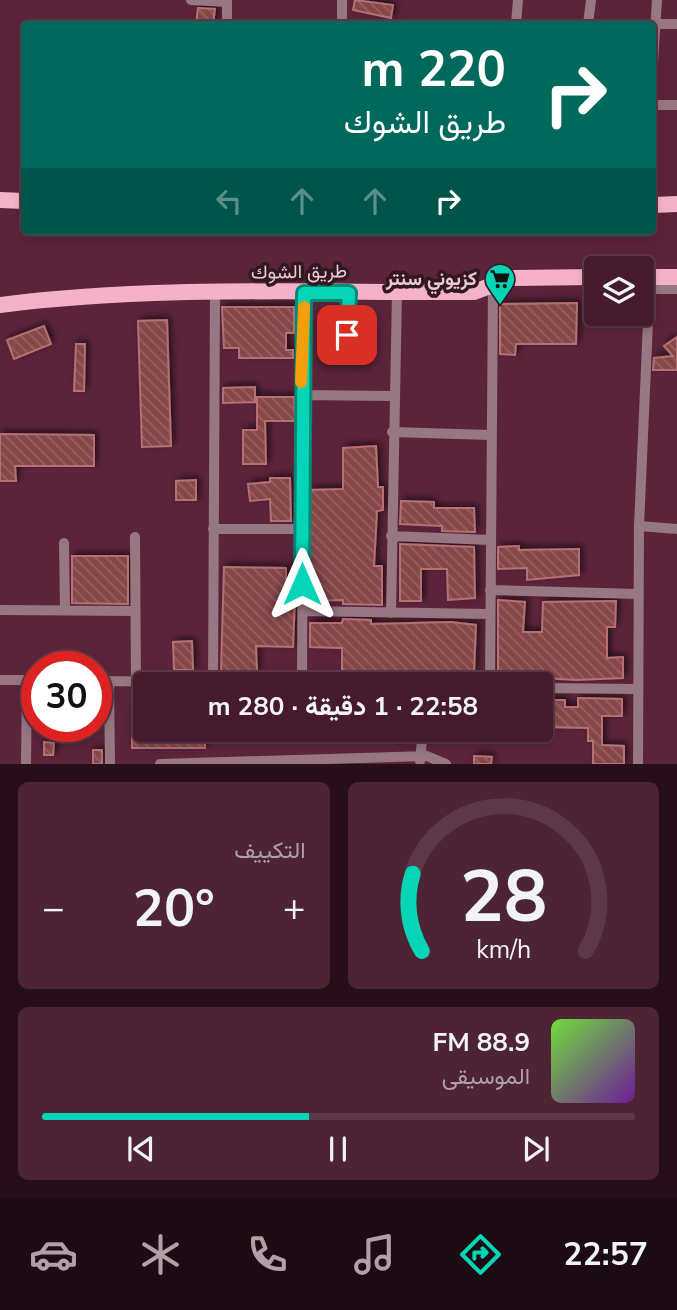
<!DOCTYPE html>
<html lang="ar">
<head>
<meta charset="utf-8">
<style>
  body { margin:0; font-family:"Nunito Sans",Vazirmatn,sans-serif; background:#4c2434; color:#f1f3f6; direction:rtl; height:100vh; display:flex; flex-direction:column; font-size:26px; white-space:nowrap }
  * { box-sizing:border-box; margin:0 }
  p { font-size:23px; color:#b0a1a9 }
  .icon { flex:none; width:38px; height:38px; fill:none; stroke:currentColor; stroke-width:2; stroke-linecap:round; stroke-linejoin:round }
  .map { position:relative; height:764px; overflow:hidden; direction:ltr }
  .side { display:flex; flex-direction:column; gap:18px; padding:18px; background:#260f18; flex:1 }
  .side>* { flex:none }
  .guide { position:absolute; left:21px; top:21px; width:635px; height:214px; border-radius:7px; box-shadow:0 4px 10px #0003,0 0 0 2px #5d3948; direction:rtl; background:#00695c; color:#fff; overflow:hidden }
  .fabs { position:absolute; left:584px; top:256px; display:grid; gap:14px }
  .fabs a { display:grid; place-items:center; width:70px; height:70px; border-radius:7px; background:#451b2c; box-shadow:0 4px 10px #0003,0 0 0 2px #5d3948; font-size:35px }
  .speed { position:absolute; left:21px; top:651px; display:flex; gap:14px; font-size:35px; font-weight:700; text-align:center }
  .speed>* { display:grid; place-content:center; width:91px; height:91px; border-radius:50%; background:#451b2c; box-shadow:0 4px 10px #0003,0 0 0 2px #5d3948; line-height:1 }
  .speed .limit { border:10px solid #d22; background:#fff; color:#111 }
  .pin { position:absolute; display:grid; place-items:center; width:60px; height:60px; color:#fff; margin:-30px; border-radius:14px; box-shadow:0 4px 10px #0006 }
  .me { position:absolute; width:77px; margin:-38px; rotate:0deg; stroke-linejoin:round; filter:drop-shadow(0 0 5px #0008) }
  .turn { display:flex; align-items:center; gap:24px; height:147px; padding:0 35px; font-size:32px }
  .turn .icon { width:91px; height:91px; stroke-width:2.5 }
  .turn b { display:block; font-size:49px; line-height:60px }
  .lanes { display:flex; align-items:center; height:66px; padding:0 35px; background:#0003; justify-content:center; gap:35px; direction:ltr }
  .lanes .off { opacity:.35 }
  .big { font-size:52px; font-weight:700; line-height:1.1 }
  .side .tile { flex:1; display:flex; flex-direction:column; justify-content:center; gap:10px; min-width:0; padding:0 24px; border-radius:10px; background:#4c2434 }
  .side .dial { align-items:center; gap:0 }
  .dial svg { height:182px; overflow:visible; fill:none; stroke:#5d3948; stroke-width:7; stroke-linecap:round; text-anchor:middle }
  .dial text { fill:#f1f3f6; stroke:none }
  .song { display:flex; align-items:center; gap:21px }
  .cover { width:84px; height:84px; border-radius:10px; background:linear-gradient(135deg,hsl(100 70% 55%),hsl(280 70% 35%)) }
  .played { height:7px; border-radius:4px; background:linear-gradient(90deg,#03d5b6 45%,#5d3948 45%) }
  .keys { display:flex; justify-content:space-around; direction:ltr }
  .heat { display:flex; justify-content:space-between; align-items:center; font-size:38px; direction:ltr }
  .side .tiles { flex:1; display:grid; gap:18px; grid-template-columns:1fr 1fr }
  .tile:last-child { grid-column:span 2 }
  .trip { position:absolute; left:133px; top:672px; width:420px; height:70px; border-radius:7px; background:#451b2c; box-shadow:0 4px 10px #0003,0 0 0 2px #5d3948; font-weight:700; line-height:70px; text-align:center; direction:rtl }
  .tabs { display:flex; height:112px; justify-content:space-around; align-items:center; background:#1c0b12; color:#b0a1a9 }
  .tabs .icon { width:49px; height:49px }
  .tabs .current { color:#03d5b6 }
  .tabs b { font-size:32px; color:#f1f3f6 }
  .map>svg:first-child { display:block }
  .building { fill:url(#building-back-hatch); stroke:#b47072; stroke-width:2; filter:url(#shadow) }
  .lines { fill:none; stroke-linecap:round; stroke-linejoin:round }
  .service { stroke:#977781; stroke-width:5 }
  .minor { stroke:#977781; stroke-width:10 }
  .primary { stroke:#f3b2c8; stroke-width:16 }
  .route-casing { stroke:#028a76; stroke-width:18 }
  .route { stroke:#03d5b6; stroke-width:12 }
  .slow { stroke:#f59e0b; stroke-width:12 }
  .labels { text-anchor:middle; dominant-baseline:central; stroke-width:7; stroke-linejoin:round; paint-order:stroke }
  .street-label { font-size:19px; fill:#eecad5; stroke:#321821 }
  .poi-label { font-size:19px; font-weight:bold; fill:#eecad5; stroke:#321821; text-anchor:end }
</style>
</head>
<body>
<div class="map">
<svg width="677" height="764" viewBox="0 0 677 764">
  <defs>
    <pattern id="building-back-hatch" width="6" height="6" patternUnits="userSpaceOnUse" patternTransform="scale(1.75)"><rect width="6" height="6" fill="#86474a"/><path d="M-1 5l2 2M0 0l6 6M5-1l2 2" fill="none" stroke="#976063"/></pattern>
    <filter id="shadow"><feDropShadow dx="3" dy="-3" stdDeviation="3.5" flood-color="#0009"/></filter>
  </defs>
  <rect width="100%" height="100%" fill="#5c243b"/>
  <!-- building -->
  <path class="building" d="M355,0L393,5L391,18L353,10Z
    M198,8L215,9L213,24H196Z
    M577,303L576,344H516L515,355L500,354V304Z
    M222,307H294V333H286V350H293V358H239V348H224Z
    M167,320L171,446L142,447L138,321Z
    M44,326L51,344L14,359L7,340Z
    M677,337V370H653L654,358L673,356L664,346Z
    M76,344H85L84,391H74Z
    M255,387V402L223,403V388Z
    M257,397H294L295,421H265L266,464H243V430H257Z
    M0,434L94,435V466H15L16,481H0Z
    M376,446L378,487H383V510L377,511L374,566H382V605L343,604V600L310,601V490L343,489V448Z
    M270,478H290L291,521H271L270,499L250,501L248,484L270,482Z
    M196,480V500H176V481Z
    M401,501L434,502V508H474L475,532L442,531V526L400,524Z
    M400,544L474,547L475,598L448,600L447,569H421V601H400Z
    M519,546V550L579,549V575L527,580V568L498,569V547Z
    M72,556H128V604L72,603Z
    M224,567L286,568V597H295L293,647L256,646L257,671L221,672Z
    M498,600L525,602L523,632H542L543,602L616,601L615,627H607V658L623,657V678L577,680L543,678V675L498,676Z
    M343,619L371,620V624L451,622L476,625L474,673L452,672V678L416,679V673L342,675V648L310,647V623H342Z
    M192,641L193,670H174L173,642Z
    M578,698L622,699V716H602V745L624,746V764H593V741H588V728L545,727V700H565V707H578Z
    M132,707H145V730H205V748H132Z
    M44,742L54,743L53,755H44Z
    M93,750H102V764H93Z
    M474,756L492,757L491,764H474Z"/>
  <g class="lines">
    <!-- service -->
    <path class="service" d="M347,335L349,293"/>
    <!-- minor -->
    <path class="minor" d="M191,0L227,2
      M227,0V24
      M342,24V0
      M516,24L518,0
      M588,24L591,0
      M655,24H677
      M653,63L657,0
      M653,105H677
      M650,289H677
      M301,395L393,396
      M392,432L490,435
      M639,526L677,529
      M213,529H301
      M391,536L490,540
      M135,537L136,681
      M64,543L65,610
      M490,590L638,594
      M0,610L134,611
      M302,611L490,614
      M391,613L397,292
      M0,680H37
      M96,681L388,684
      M213,681L215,294
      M109,682L110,764
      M302,682L304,293
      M490,684L493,286
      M541,688L636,689
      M420,761L423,730
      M26,764L27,680
      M160,764L427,756L446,764
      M638,764L639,526L650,277"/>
    <!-- primary -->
    <path class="primary" d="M0,200L24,201
      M653,205L677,204
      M642,277H677
      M0,305C156,285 317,293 474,292L511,278L597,277"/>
  </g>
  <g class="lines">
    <!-- route casing -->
    <g class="route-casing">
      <path id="route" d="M302,584L304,293H349L347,335"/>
    </g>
    <!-- route -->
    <use href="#route" class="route"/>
    <!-- slow -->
    <path class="slow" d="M301,382L304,307"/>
  </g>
  <!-- icons -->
  <defs>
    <g id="supermarket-pin" transform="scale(1.575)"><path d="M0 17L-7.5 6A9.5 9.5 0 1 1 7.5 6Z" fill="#03d5b6" stroke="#321821"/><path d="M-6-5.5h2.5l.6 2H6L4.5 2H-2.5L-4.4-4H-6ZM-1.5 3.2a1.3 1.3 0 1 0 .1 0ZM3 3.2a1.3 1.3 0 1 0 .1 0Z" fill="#111"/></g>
  </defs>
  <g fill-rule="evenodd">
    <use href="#supermarket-pin" x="500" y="279"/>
  </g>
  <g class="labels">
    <!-- street labels -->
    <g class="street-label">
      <text transform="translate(299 272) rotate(-1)">طريق الشوك</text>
    </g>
    <!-- poi labels -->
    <g class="poi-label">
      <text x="477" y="279">كزيوني سنتر</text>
    </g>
  </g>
</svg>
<div class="fabs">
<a><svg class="icon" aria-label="layers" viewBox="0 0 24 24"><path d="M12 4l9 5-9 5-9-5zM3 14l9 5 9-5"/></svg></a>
</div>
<div class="speed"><div class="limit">30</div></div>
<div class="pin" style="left:347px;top:335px;background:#d93025"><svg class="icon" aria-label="arrive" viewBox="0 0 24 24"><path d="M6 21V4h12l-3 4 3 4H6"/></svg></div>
<svg class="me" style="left:302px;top:584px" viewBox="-20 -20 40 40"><path d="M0-17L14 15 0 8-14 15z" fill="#03d5b6" stroke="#fff" stroke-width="4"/></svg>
<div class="trip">22:58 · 1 دقيقة · 280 m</div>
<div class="guide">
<div class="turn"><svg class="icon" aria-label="right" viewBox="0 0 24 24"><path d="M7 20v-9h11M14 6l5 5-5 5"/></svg><div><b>220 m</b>طريق الشوك</div></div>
<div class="lanes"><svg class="icon off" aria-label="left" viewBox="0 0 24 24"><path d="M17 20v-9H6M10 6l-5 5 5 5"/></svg><svg class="icon off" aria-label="ahead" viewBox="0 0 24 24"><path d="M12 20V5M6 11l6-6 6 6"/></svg><svg class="icon off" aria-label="ahead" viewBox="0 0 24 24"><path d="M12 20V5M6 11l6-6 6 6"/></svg><svg class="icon" aria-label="right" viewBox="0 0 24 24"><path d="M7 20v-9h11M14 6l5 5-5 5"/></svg></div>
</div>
</div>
<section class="side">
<div class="tiles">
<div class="tile dial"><svg viewBox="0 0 100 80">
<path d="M14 69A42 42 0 1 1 86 69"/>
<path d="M14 69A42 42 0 0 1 10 35" stroke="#03d5b6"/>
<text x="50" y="56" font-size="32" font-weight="700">28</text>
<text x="50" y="72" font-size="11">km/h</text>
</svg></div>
<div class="tile"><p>التكييف</p>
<div class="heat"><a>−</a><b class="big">20°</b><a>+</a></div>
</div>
<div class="tile">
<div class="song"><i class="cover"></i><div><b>88.9 FM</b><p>الموسيقى</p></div></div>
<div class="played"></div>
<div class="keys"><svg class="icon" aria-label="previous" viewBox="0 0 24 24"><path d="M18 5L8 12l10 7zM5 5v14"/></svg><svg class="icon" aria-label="pause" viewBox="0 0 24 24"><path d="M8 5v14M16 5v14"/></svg><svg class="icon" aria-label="next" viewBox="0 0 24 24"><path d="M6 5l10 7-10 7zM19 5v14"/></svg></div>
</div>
</div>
</section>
<nav class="tabs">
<b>22:57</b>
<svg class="icon current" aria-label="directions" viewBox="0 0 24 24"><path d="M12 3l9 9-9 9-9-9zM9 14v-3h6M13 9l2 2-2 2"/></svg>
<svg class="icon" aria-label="music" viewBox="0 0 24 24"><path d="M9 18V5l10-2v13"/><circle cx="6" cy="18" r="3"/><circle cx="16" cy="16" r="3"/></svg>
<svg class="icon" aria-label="phone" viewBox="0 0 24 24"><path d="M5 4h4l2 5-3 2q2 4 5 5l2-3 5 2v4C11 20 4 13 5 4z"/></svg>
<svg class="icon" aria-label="climate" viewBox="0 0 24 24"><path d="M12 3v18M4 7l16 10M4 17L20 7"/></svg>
<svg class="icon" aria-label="car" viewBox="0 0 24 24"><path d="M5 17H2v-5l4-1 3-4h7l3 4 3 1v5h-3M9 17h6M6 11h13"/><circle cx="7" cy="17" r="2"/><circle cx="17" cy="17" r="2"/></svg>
</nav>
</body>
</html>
